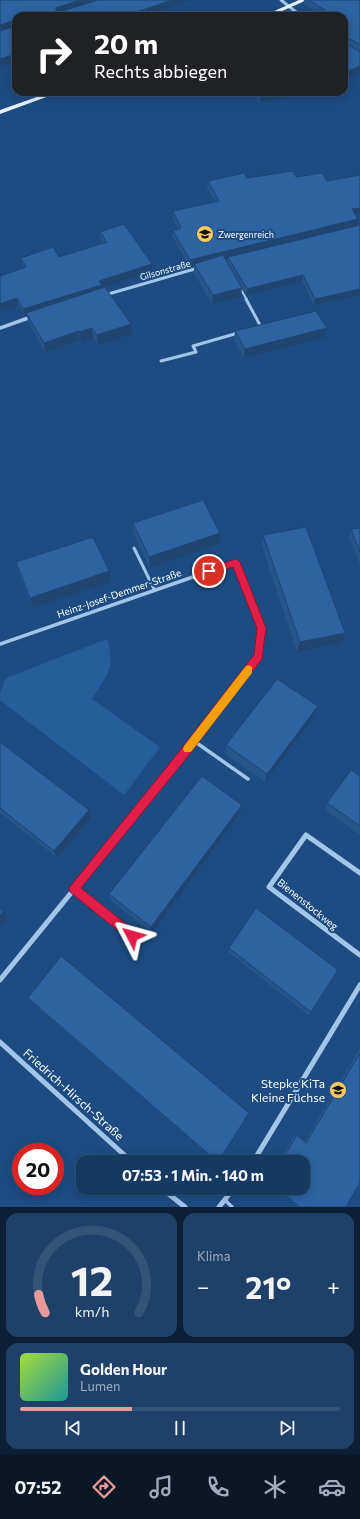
<!DOCTYPE html>
<html lang="de">
<head>
<meta charset="utf-8">
<style>
  body { margin:0; font-family:Commissioner,sans-serif; background:#1f4068; color:#f1f3f6; height:100vh; display:flex; flex-direction:column; font-size:15px; white-space:nowrap }
  * { box-sizing:border-box; margin:0 }
  p { font-size:13px; color:#9eacbe }
  .icon { flex:none; width:22px; height:22px; fill:none; stroke:currentColor; stroke-width:2; stroke-linecap:round; stroke-linejoin:round }
  .map { position:relative; height:1207px; overflow:hidden }
  .panel { display:flex; flex-direction:column; gap:6px; padding:6px; background:#0c1f36; flex:1 }
  .panel>* { flex:none }
  .hud { position:absolute; left:12px; top:12px; width:336px; height:84px; border-radius:12px; box-shadow:0 2px 10px #0003,0 0 0 1px #355377; background:#202124; color:#fff; overflow:hidden }
  .speed { position:absolute; left:12px; top:1143px; display:flex; gap:8px; font-size:20px; font-weight:700; text-align:center }
  .speed>* { display:grid; place-content:center; width:52px; height:52px; border-radius:50%; background:#163962; box-shadow:0 2px 10px #0003,0 0 0 1px #355377; line-height:1 }
  .speed .limit { border:6px solid #d22; background:#fff; color:#111 }
  .pin { position:absolute; display:grid; place-items:center; width:34px; height:34px; color:#fff; margin:-17px; border:2px solid #fff; border-radius:50%; box-shadow:0 1px 4px #0007 }
  .me { position:absolute; width:44px; margin:-22px; rotate:309deg; stroke-linejoin:round; filter:drop-shadow(0 0 3px #0008) }
  .turn { display:flex; align-items:center; gap:14px; height:84px; padding:0 16px; font-size:18px }
  .turn .icon { width:52px; height:52px; stroke-width:2.5 }
  .turn b { display:block; font-size:28px; line-height:34px }
  .big { font-size:30px; font-weight:700; line-height:1.1 }
  .panel .tile { flex:1; display:flex; flex-direction:column; justify-content:center; gap:6px; min-width:0; padding:0 14px; border-radius:12px; background:#1f4068 }
  .panel .dial { align-items:center; gap:0 }
  .dial svg { height:104px; overflow:visible; fill:none; stroke:#355377; stroke-width:7; stroke-linecap:round; text-anchor:middle }
  .dial text { fill:#f1f3f6; stroke:none }
  .song { display:flex; align-items:center; gap:12px }
  .cover { width:48px; height:48px; border-radius:6px; background:linear-gradient(135deg,hsl(80 70% 55%),hsl(180 70% 35%)) }
  .played { height:4px; border-radius:2px; background:linear-gradient(90deg,#e69b98 35%,#355377 35%) }
  .keys { display:flex; justify-content:space-around; direction:ltr }
  .heat { display:flex; justify-content:space-between; align-items:center; font-size:22px; direction:ltr }
  .panel .tiles { flex:1; display:grid; gap:6px; grid-template-columns:1fr 1fr }
  .tile:last-child { grid-column:span 2 }
  .trip { position:absolute; left:76px; top:1155px; width:234px; height:40px; border-radius:12px; background:#163962; box-shadow:0 2px 10px #0003,0 0 0 1px #355377; font-weight:700; line-height:40px; text-align:center }
  .dock { display:flex; height:64px; justify-content:space-around; align-items:center; background:#091727; color:#9eacbe }
  .dock .icon { width:28px; height:28px }
  .dock .selected { color:#e69b98 }
  .dock b { font-size:18px; color:#f1f3f6 }
  .map>svg:first-child { display:block }
  .green { fill:#265e9b }
  .lines { fill:none; stroke-linecap:round; stroke-linejoin:round }
  .lane-far2 { stroke:#a2c5ea; stroke-width:2 }
  .lane-far1 { stroke:#a2c5ea; stroke-width:3 }
  .lane { stroke:#a2c5ea; stroke-width:3.5 }
  .street-far2 { stroke:#a2c5ea; stroke-width:3 }
  .street-far1 { stroke:#a2c5ea; stroke-width:3.5 }
  .street { stroke:#a2c5ea; stroke-width:5 }
  .primary { fill:#e6f0fe; fill-rule:evenodd }
  .wall { fill:#26558a }
  .shaded-wall { fill:#1f4570 }
  .building { fill:#2c63a0; stroke:#1f4570 }
  .route { fill:#e11d48; stroke:#92132f }
  .slow { fill:#f59e0b }
  .labels { text-anchor:middle; dominant-baseline:central; stroke-width:4; stroke-linejoin:round; paint-order:stroke }
  .far-poi-label { font-size:9px; fill:#fff; stroke:#1d4c82; text-anchor:start }
  .far-street-label { font-size:9px; fill:#fff; stroke:#1d4c82 }
  .street-label { font-size:10px; fill:#fff; stroke:#1d4c82 }
  .near-poi-label { font-size:12px; fill:#fff; stroke:#1d4c82; text-anchor:end }
  .near-street-label { font-size:12px; fill:#fff; stroke:#1d4c82 }
</style>
</head>
<body>
<div class="map">
<svg width="360" height="1207" viewBox="0 0 360 1207">
  <rect width="100%" height="100%" fill="#1d4c82"/>
  <!-- green -->
  <path class="green" d="M107,639C116,670 107,674 92,699L160,747L124,795L0,700V693L6,678Z"/>
  <g class="lines">
    <!-- lane-far2 -->
    <path class="lane-far2" d="M240,288L247,300"/>
    <!-- lane-far1 -->
    <path class="lane-far1" d="M246,299L261,327
      M161,361L196,352L193,346L238,333
      M134,548L154,589"/>
    <!-- lane -->
    <path class="lane" d="M194,741L248,779
      M74,889L132,936
      M225,1200L232,1207"/>
    <!-- street-far2 -->
    <path class="street-far2" d="M281,0L301,16
      M105,295L198,268"/>
    <!-- street-far1 -->
    <path class="street-far1" d="M0,328L31,317
      M0,644L236,562L262,628L259,656L231,693"/>
    <!-- street -->
    <path class="street" d="M360,873L306,835L269,887L360,955
      M0,980L182,757L232,692
      M0,1042L132,1162
      M253,1162L360,985
      M161,1188L185,1207
      M219,1207L234,1188"/>
    <!-- primary -->
    <path class="primary" d="M299,0H307L271,16H263Z
      M51,92H60L0,114V110Z"/>
  </g>
  <!-- wall -->
  <path class="wall" d="M304,0H360V72L344,79V16L318,13L303,3Z
    M254,92H285L284,98L260,102Z
    M360,175V214L356,215L358,219L357,226L360,225V295L314,305L302,281L246,295L228,263V258L225,259L241,297L212,304L194,273V267H190L173,238V231L178,229L173,218V211L215,202L207,188L208,181L247,178L296,177L327,181Z
    M100,232L152,264V272L102,288L131,324L132,334L98,345L93,338L81,342L80,340L45,352L28,322L27,316H25L18,305L0,312V276L24,268L23,266L21,258L59,257L103,243L100,239Z
    M235,331L325,337L244,358L234,340Z
    M133,523L220,544L150,568L134,535Z
    M360,528V565L349,537L351,529Z
    M263,535L345,633L342,643L297,652L262,546Z
    M16,562L110,582L32,608L19,574Z
    M315,715L265,782L225,754L226,745Z
    M0,742L89,810L91,818L57,858L0,813Z
    M360,776V835L325,810L327,803Z
    M242,805L241,812L152,933L110,900L109,894Z
    M229,948L311,1012L308,1015L228,952Z
    M28,998L218,1162H217L31,1002Z
    M360,1048V1182L346,1207H298L276,1189L277,1188H303V1162H278L294,1136L297,1135L305,1141Z"/>
  <!-- shaded-wall -->
  <path class="shaded-wall" d="M80,0H101L56,15V8Z
    M172,0H189L145,16H125Z
    M15,20V27L0,32V25Z
    M347,37L346,43L344,44V38Z
    M16,54V61L0,66V59Z
    M360,66V72L344,79V73Z
    M268,92H285L284,98L260,102V93Z
    M360,208V214L351,216L352,209Z
    M358,219L357,226L195,266L194,264V267H190V260Z
    M152,264V272L102,288V292L26,313L27,316H25L23,309L99,281Z
    M303,275L302,281L246,295L247,289Z
    M242,288L241,297L212,304L213,295Z
    M360,289V295L314,305L315,299Z
    M17,298L18,305L0,312V304Z
    M131,324L132,334L98,345L97,335Z
    M92,328L93,338L81,342L80,332Z
    M327,328L325,337L244,358L245,349Z
    M79,331L80,340L45,352L44,343Z
    M220,533V544L150,568L149,557Z
    M109,571L110,582L32,608L30,598Z
    M345,633L342,643L297,652L300,642Z
    M318,706L315,715L265,782L267,774Z
    M242,805L241,812L152,933L151,927Z
    M89,810L91,818L57,858L54,851Z
    M4,911L8,917L0,927V916Z"/>
  <!-- building -->
  <path class="building" d="M0,0H80L56,8V11L59,12L98,0H172L125,16H16V21L15,20L0,25Z
    M309,0H360V45L347,37L344,38V16H312L325,10Z
    M16,26V54L0,59V31Z
    M344,42L360,52V66L344,73Z
    M293,171L296,177L322,173L327,181L360,175V208L352,209L358,219L190,260L173,231L181,228L173,211L219,201L208,181L244,173L247,178Z
    M124,224L152,264L99,281L102,285L23,309L17,298L0,304V276L26,267L21,258L53,247L59,257L107,242L100,232Z
    M360,225V289L315,299L303,275L247,289L228,257Z
    M223,255L242,288L213,295L194,264Z
    M105,287L131,324L97,335L92,328L80,332L79,331L44,343L26,313Z
    M316,311L327,328L245,349L235,331Z
    M203,500L220,533L149,557L133,523Z
    M306,527L345,633L300,642L263,535Z
    M360,528V552L351,529Z
    M93,537L109,571L30,598L16,562Z
    M277,679L318,706L267,774L226,745Z
    M0,742L89,810L54,851L0,808Z
    M351,770L360,776V826L327,803Z
    M202,776L242,805L151,927L109,894Z
    M0,908L4,911L0,916Z
    M256,908L338,970L311,1012L229,948Z
    M61,956L249,1113L218,1162L28,998Z
    M360,1053V1182L346,1207H300L279,1189V1188H303V1162H281L297,1135L306,1143Z"/>
  <!-- route -->
  <path class="route" d="M236,559L240,562L266,628L262,659L185,760L81,888L136,932L138,936L136,940L132,942L70,892L69,888L178,753L254,655L257,628L233,567L209,575L204,571L206,569Z"/>
  <!-- slow -->
  <path class="slow" d="M248,665L252,667V673L191,752H184L183,749L184,746L245,667Z"/>
  <!-- icons -->
  <defs>
    <g id="school-disc" transform="scale(0.9)"><circle r="9.5" fill="#f9c961" stroke="#1d4c82"/><path d="M0-5L7-2L0 1L-7-2ZM-4 1L0 2.5L4 1V4Q0 6-4 4Z" fill="#111"/></g>
  </defs>
  <g fill-rule="evenodd">
    <use href="#school-disc" x="205" y="234"/>
    <use href="#school-disc" x="338" y="1090"/>
  </g>
  <g class="labels">
    <!-- far-poi labels -->
    <g class="far-poi-label">
      <text x="218" y="234">Zwergenreich</text>
    </g>
    <!-- far-street labels -->
    <g class="far-street-label">
      <text transform="translate(165 270) rotate(-16)">Gilsonstraße</text>
    </g>
    <!-- street labels -->
    <g class="street-label">
      <text transform="translate(119 593) rotate(-19)">Heinz-Josef-Demmer-Straße</text>
      <text transform="translate(308 904) rotate(39)">Bienenstockweg</text>
    </g>
    <!-- near-poi labels -->
    <g class="near-poi-label">
      <text x="325" y="1083">Stepke KiTa<tspan x="325" dy="14">Kleine Füchse</tspan></text>
    </g>
    <!-- near-street labels -->
    <g class="near-street-label">
      <text transform="translate(74 1094) rotate(42)">Friedrich-Hirsch-Straße</text>
    </g>
  </g>
</svg>
<div class="speed"><div class="limit">20</div></div>
<div class="pin" style="left:209px;top:571px;background:#d93025"><svg class="icon" aria-label="arrive" viewBox="0 0 24 24"><path d="M6 21V4h12l-3 4 3 4H6"/></svg></div>
<svg class="me" style="left:132px;top:936px" viewBox="-20 -20 40 40"><path d="M0-17L14 15 0 8-14 15z" fill="#e11d48" stroke="#fff" stroke-width="4"/></svg>
<div class="trip">07:53 · 1 Min. · 140 m</div>
<div class="hud">
<div class="turn"><svg class="icon" aria-label="right" viewBox="0 0 24 24"><path d="M7 20v-9h11M14 6l5 5-5 5"/></svg><div><b>20 m</b>Rechts abbiegen</div></div>
</div>
</div>
<section class="panel">
<div class="tiles">
<div class="tile dial"><svg viewBox="0 0 100 80">
<path d="M14 69A42 42 0 1 1 86 69"/>
<path d="M14 69A42 42 0 0 1 9 55" stroke="#e69b98"/>
<text x="50" y="56" font-size="32" font-weight="700">12</text>
<text x="50" y="72" font-size="11">km/h</text>
</svg></div>
<div class="tile"><p>Klima</p>
<div class="heat"><a>−</a><b class="big">21°</b><a>+</a></div>
</div>
<div class="tile">
<div class="song"><i class="cover"></i><div><b>Golden Hour</b><p>Lumen</p></div></div>
<div class="played"></div>
<div class="keys"><svg class="icon" aria-label="previous" viewBox="0 0 24 24"><path d="M18 5L8 12l10 7zM5 5v14"/></svg><svg class="icon" aria-label="pause" viewBox="0 0 24 24"><path d="M8 5v14M16 5v14"/></svg><svg class="icon" aria-label="next" viewBox="0 0 24 24"><path d="M6 5l10 7-10 7zM19 5v14"/></svg></div>
</div>
</div>
</section>
<nav class="dock">
<b>07:52</b>
<svg class="icon selected" aria-label="directions" viewBox="0 0 24 24"><path d="M12 3l9 9-9 9-9-9zM9 14v-3h6M13 9l2 2-2 2"/></svg>
<svg class="icon" aria-label="music" viewBox="0 0 24 24"><path d="M9 18V5l10-2v13"/><circle cx="6" cy="18" r="3"/><circle cx="16" cy="16" r="3"/></svg>
<svg class="icon" aria-label="phone" viewBox="0 0 24 24"><path d="M5 4h4l2 5-3 2q2 4 5 5l2-3 5 2v4C11 20 4 13 5 4z"/></svg>
<svg class="icon" aria-label="climate" viewBox="0 0 24 24"><path d="M12 3v18M4 7l16 10M4 17L20 7"/></svg>
<svg class="icon" aria-label="car" viewBox="0 0 24 24"><path d="M5 17H2v-5l4-1 3-4h7l3 4 3 1v5h-3M9 17h6M6 11h13"/><circle cx="7" cy="17" r="2"/><circle cx="17" cy="17" r="2"/></svg>
</nav>
</body>
</html>
